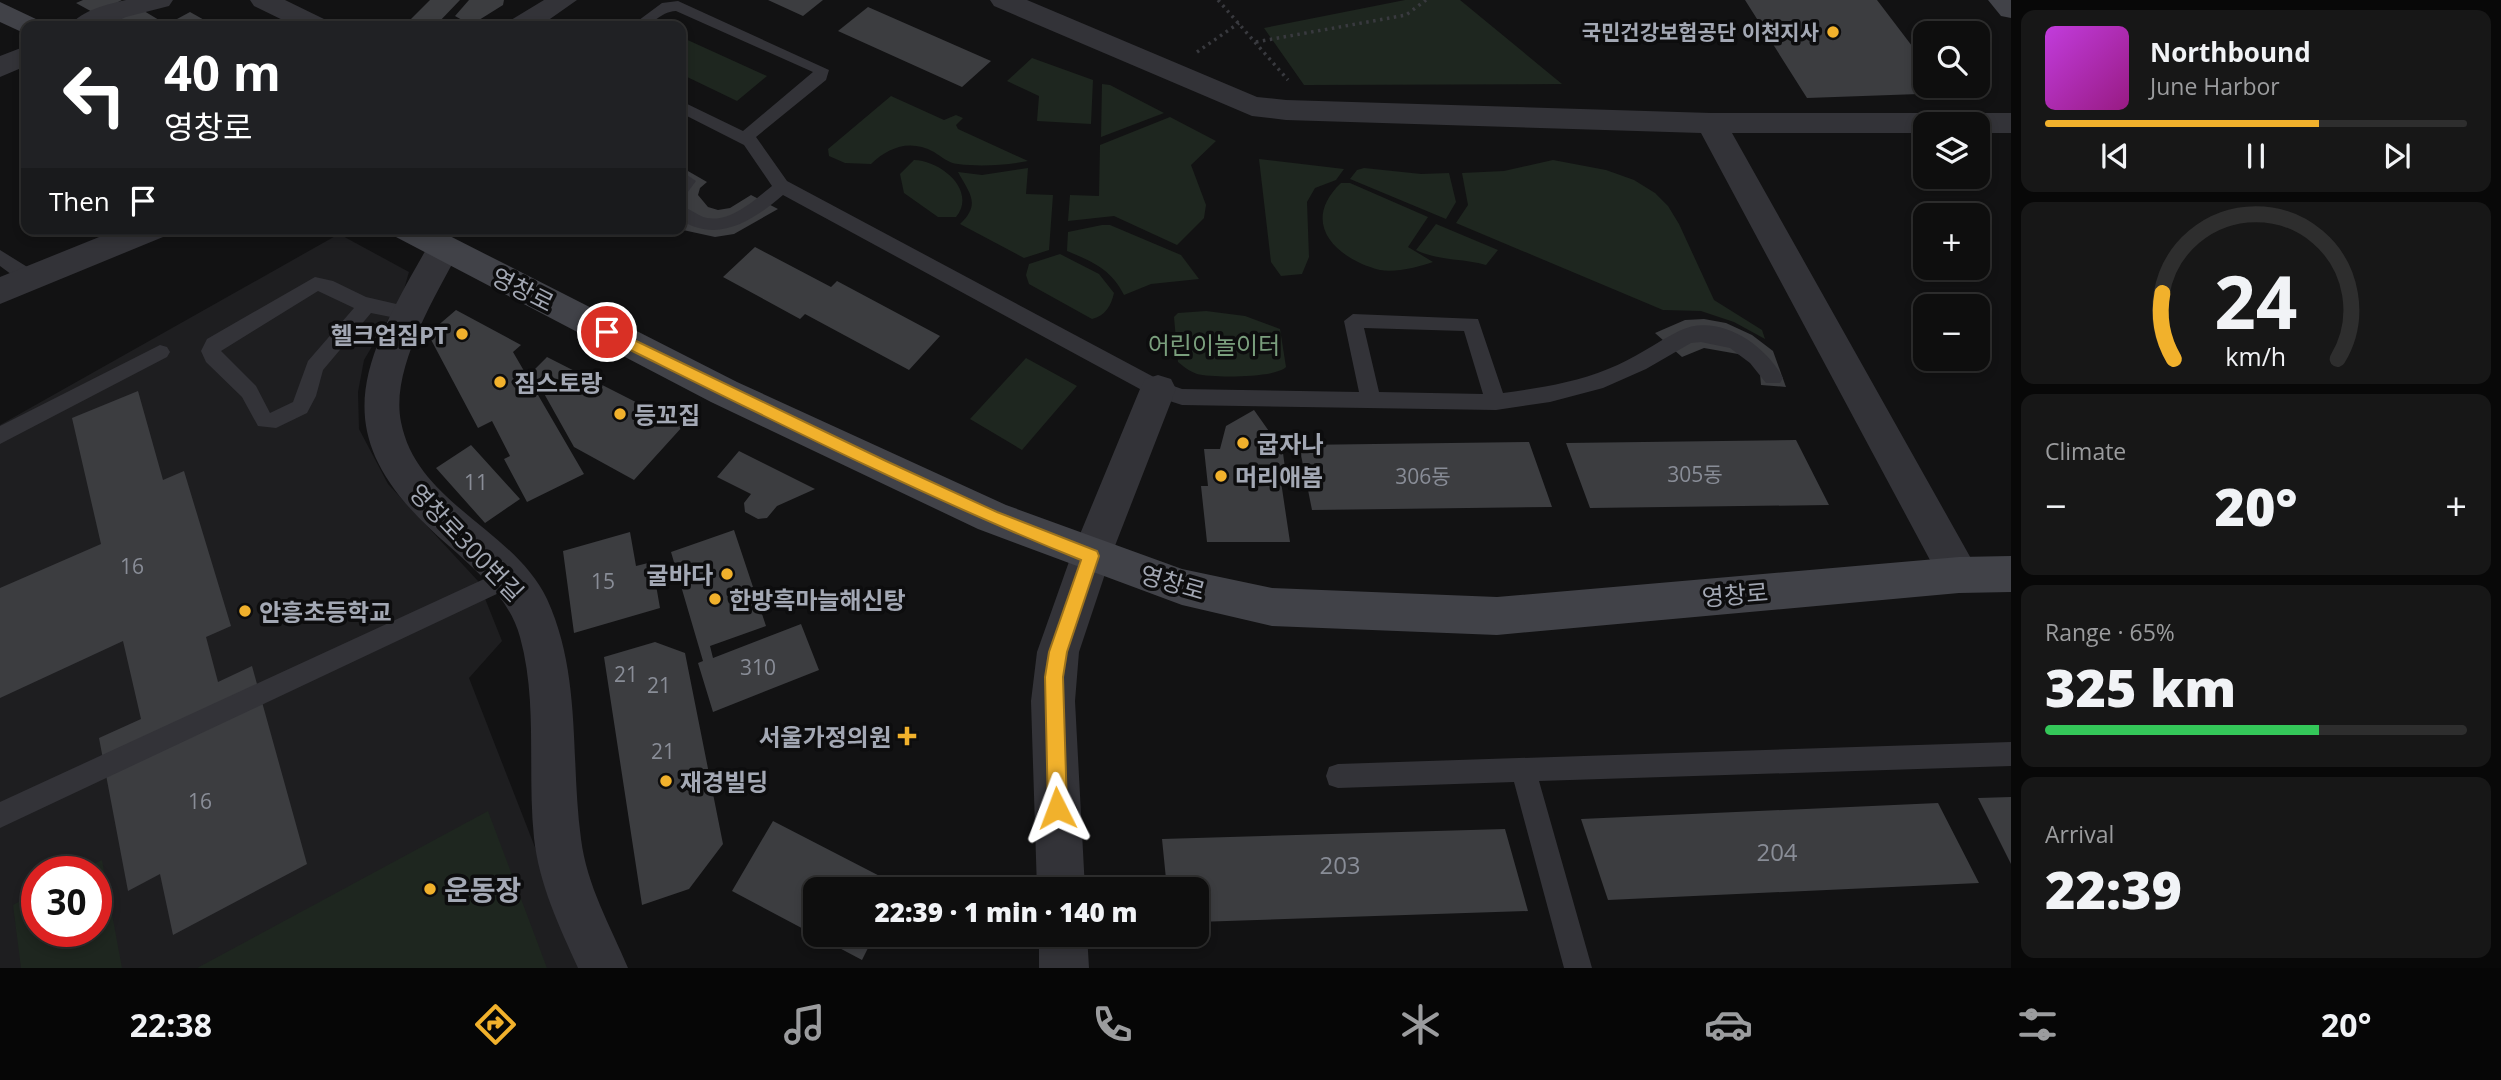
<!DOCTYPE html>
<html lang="en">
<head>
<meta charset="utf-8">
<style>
  body { margin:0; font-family:"Open Sans","Noto Sans KR",sans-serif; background:#171717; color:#f1f3f6; height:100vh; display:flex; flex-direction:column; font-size:26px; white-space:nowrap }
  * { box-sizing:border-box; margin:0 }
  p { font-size:23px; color:#9b9c9e }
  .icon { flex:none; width:38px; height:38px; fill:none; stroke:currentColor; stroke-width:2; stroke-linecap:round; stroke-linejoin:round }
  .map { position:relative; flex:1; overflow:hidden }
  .sheet { display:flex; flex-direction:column; gap:10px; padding:10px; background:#080808; width:490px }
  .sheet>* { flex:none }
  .banner { position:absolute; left:21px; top:21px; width:665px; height:214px; border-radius:14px; box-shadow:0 4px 10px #0003,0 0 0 2px #2e2e2e; background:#202124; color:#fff; overflow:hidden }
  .fabs { position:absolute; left:1913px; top:21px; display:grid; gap:14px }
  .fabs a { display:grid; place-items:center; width:77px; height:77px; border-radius:14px; background:#0e0e0e; box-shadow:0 4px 10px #0003,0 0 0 2px #2e2e2e; font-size:35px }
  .speed { position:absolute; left:21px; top:856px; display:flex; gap:14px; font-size:35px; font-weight:700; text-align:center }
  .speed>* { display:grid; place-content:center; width:91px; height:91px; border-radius:50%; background:#0e0e0e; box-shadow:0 4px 10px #0003,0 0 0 2px #2e2e2e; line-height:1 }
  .speed .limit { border:10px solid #d22; background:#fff; color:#111 }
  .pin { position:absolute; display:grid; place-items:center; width:60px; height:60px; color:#fff; margin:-30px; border:4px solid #fff; border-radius:50%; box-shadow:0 2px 7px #0007 }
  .me { position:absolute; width:77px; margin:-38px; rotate:357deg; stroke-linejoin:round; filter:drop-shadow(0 0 5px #0008) }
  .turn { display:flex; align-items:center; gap:24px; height:147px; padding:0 28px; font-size:32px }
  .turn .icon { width:91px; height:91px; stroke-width:2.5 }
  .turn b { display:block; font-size:49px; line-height:60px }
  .then { display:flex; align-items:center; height:66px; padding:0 28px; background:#0003; gap:14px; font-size:26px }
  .big { font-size:52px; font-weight:800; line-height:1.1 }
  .sheet .widget { flex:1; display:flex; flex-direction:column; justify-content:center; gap:10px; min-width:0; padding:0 24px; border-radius:14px; background:#171717 }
  .sheet .dial { align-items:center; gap:0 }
  .dial svg { height:182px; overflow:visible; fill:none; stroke:#2e2e2e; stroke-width:7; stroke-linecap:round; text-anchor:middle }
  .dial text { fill:#f1f3f6; stroke:none }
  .song { display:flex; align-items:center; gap:21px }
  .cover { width:84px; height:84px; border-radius:10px; background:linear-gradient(135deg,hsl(290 70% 55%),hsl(310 70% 35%)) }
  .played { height:7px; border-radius:4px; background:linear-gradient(90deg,#f1b12c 65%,#2e2e2e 65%) }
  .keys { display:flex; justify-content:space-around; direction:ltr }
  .heat { display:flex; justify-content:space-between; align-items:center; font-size:38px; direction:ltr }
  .charge { height:10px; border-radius:5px; background:linear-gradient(90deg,#34c759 65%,#2e2e2e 0) }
  .trip { position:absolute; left:803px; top:877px; width:406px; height:70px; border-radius:14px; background:#0e0e0e; box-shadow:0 4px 10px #0003,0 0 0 2px #2e2e2e; font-weight:800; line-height:70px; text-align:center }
  .dock { display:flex; height:112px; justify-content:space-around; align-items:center; background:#060606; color:#9b9c9e }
  .dock .icon { width:49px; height:49px }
  .dock .selected { color:#f1b12c }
  .dock b { font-size:32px; color:#f1f3f6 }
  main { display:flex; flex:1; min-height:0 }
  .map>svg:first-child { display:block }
  .built { fill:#1e1e20; fill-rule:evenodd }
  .green { fill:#1e261f }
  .building { fill:#3c3d40 }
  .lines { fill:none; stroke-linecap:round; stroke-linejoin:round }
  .path { stroke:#393a3f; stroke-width:3.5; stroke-dasharray:2.5 4.5; stroke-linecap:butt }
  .service { fill:#333338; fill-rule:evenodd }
  .minor { fill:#333338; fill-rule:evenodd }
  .tertiary { fill:#333338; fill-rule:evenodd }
  .secondary { fill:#414248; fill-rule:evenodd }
  .route { fill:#f1b12c; stroke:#9d731d; stroke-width:2 }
  .poi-dot { fill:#f1b12c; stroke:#0d0d0e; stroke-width:2.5 }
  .labels { text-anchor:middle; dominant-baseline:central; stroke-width:7; stroke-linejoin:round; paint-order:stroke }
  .far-poi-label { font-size:21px; font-weight:bold; fill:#a3a8b4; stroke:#0d0d0e; text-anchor:end }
  .number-label { font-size:21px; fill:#898d97 }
  .street-label { font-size:24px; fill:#a3a8b4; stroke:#0d0d0e }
  .poi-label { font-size:24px; font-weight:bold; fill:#a3a8b4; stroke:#0d0d0e; text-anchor:start }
  .park-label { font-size:24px; fill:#7a9f7d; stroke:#0d0d0e }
  .near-number-label { font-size:24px; fill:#898d97 }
  .near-poi-label { font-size:28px; font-weight:bold; fill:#a3a8b4; stroke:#0d0d0e; text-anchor:start }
</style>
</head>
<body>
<main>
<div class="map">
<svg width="2011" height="968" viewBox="0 0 2011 968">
  <rect width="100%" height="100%" fill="#121213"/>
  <!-- built -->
  <path class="built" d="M339,234L409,272L402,296L364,360L358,392L359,429L388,484L478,581L502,641L469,678L582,968H0V425ZM37,872H96V931H37Z"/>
  <!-- green -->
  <path class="green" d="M1405,0H1460L1562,84L1304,85L1264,28Z
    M681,37L767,76L737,101L681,74Z
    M1032,58L1093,80L1091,124L1037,121L1039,96L1007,81Z
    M1102,84L1110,85L1164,113L1101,137Z
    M891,96L944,120L956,115L963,118L956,125L958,129L1028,161C1006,165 981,167 958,164C948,163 942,157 934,152C910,139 889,147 871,164L845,163L829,156L828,149Z
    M1170,117L1216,141L1191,165L1206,205L1204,218L1177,245L1114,216L1068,221L1070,195L1099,196L1100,145Z
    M1259,159L1344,169L1336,180L1315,188L1307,202L1309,257L1302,274L1281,276L1271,262Z
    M914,160C942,161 977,191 956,217H938L904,193L900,174Z
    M1553,160L1606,170L1634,180L1655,193L1668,206L1679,224L1714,300L1762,330L1765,339L1734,322L1701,311L1663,310L1456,223L1468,205L1462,173L1504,171Z
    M1028,168L1026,194L1053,195L1049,250L1024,258L960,224C981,204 970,194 958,172L982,175Z
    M1364,168L1421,174L1449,173L1456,202L1446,219L1350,179L1357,170Z
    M1341,183H1350L1428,217L1408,247L1433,262C1419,267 1395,273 1380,270C1336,259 1299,223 1341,183Z
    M1436,224L1498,250L1486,265C1462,258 1438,261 1416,250Z
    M1102,225H1110L1181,255L1199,279L1151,284L1124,295C1111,269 1093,262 1067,251L1068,232Z
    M1060,254L1099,274L1114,293C1111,306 1105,316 1092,319L1029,284L1026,275L1029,264Z
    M1206,311L1245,316L1280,329L1286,367C1276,378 1212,378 1197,374C1189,371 1184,367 1178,362L1174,317L1178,313Z
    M1026,358L1077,386L1022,450L970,419Z
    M488,811L547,968H197Z
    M102,860L122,968H21L13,905L37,892V931H96V872L78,871Z"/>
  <!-- building -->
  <path class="building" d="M83,0H122L96,14L76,3Z
    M430,0H460L437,24L409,21Z
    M469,0H504L503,5L471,25L455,16Z
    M768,0H823L803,16Z
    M1745,0H1877L1925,63V86H1942L1947,93L1807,98Z
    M868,7L991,61L962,87L838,31Z
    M144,11L164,23L158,26H123L112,20Z
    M190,12L215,26H164Z
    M681,167L707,182L700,188L698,195L708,207L718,210L730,208L751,195L778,209L734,234L715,237L683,230Z
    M755,247L831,287L837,281L940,336L909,370L805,314L800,319L723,277Z
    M456,310L521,345L513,352L584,474L527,502L504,459L510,456L492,421L478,428L428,334Z
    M1704,319L1726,323L1752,335L1773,351L1786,387L1761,385L1760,374L1750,360L1738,354L1704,348L1682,357L1655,333L1685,320Z
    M547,357L616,392L683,426L634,480L574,447L532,372Z
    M138,391L163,480L184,471L231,626L206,637L218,682L252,666L307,864L173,935L160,874L128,891L99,738L141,719L123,641L0,698V588L101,544L72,418Z
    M1254,410L1273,437L1270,446H1282L1286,475H1280L1290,542H1207L1201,486H1208L1204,449H1220L1226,426Z
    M1796,440L1829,505L1590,508L1566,443Z
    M1529,442L1552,507L1312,510L1299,445Z
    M471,445L520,499L485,523L436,468Z
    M739,451L815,489L777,506L767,518L758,519L745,512L744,503L751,494L717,477Z
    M734,530L766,626L710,646L713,658L801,624L819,670L713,712L698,663L703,661L671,552Z
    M630,532L636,566L652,562L660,608L574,633L563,551Z
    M655,642L685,653L723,844L689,889L642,905L604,657Z
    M2011,797V864L1978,798Z
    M1938,803L1979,883L1608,900L1581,819Z
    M773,821L899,886L898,889H816V934H875L862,960L732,891Z
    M1505,829L1528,911L1197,922V889H1167L1162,839Z"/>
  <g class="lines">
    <!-- path -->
    <path class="path" d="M1218,0L1288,80
      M1256,42L1406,15L1426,0
      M1197,52L1239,23"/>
    <!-- service -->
    <path class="service" d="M678,1L829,70L826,80L756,137L787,181L1165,383L1182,389L1359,392L1344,321L1353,314L1478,319L1503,393C1539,388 1574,383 1608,369C1634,359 1655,343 1679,331C1718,312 1765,344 1783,378L1780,383H1766L1750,363L1730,348L1701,342L1691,343L1646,369L1603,388L1550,402L1496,410L1182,405L1151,395L783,195C754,220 718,244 681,220V206C690,208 697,216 707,218C732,222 754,200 772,186L744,145L681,113V101L743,131L813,72L676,11C657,12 657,27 631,26L662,3ZM1364,328L1464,331L1483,394L1379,392Z
      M687,175L696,181L687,193L681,195V177Z
      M0,250L37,273L39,278L37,283H23L0,266Z
      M315,277L333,281L366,297L418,309L420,314L411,321L371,313L323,370L316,396L307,413L276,428L258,426L242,397L206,362L201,351L207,339ZM318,291L354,308L308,361L293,402L270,413L256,386L221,351Z
      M160,345L167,347L170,352L167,357L0,444V426Z
      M508,568L516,571L519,578L516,585L0,828V802Z
      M2011,742V766L1539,781L1592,968H1564L1514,782L1338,788L1329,785L1326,776L1329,767L1338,764Z"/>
    <!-- minor -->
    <path class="minor" d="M126,0H173L169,6L126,17L106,26H70C81,10 109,4 126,0Z
      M250,0H285L326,20L330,26H295L254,6Z
      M26,46V66L0,77V56Z
      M443,237L455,241L460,249C436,296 390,368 401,422C417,504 513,528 547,599C582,676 570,758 581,839C587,886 610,925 628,968H578C559,926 539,884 534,838C527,771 538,702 520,637C510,599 477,571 449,546C322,437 357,369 431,241Z
      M1158,375L1171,379L1176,389L1111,556L1079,652L1075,701L1085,889H1037L1031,701L1037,652L1071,556L1140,389L1145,379Z
      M1039,934H1087L1089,968H1039Z"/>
    <!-- tertiary -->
    <path class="tertiary" d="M544,0H577L540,26H507L511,20Z
      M990,0H1027L1257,97L1286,100L1711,113H2011V133H1978V124H1925V133H1732L1973,562L1979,575L1973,588L1959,593L1945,588L1701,133L1286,120L1252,116L994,6Z
      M119,229H167L163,237L0,304V277Z"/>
    <!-- secondary -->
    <path class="secondary" d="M1988,0H2011V18L2001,16Z
      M0,2L38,20L42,26H26V34L0,22Z
      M392,229H436L737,382L1006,505L1182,569L1272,588L1497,597L1959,557L2011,556V592L1959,593L1497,635L1272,626L1182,605L978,529L711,402L396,237Z"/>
  </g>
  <!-- route -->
  <path class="route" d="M607,327L886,461L997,512L1097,551L1099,556L1067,652L1063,677L1067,808L1064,815L1057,818L1051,815L1048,808L1045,677L1049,652L1081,560C917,494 760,414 602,336V328Z"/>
  <!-- markers -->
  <g class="poi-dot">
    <circle cx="1833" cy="32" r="7"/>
    <circle cx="462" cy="334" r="7"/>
    <circle cx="500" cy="382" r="7"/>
    <circle cx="620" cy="414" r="7"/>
    <circle cx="1243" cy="443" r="7"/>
    <circle cx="1221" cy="476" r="7"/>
    <circle cx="727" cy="574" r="7"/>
    <circle cx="715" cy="599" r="7"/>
    <circle cx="245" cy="611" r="7"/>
    <path d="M903.5 725.5h7v7h7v7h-7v7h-7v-7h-7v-7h7z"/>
    <circle cx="666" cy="781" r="7"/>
    <circle cx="430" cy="889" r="7"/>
  </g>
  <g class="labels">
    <!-- far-poi labels -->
    <g class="far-poi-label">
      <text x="1819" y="32">국민건강보험공단 이천지사</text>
    </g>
    <!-- number labels -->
    <g class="number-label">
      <text x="1695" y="474">305동</text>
      <text x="1423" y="476">306동</text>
      <text x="476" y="482">11</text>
      <text x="132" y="566">16</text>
      <text x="603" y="581">15</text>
      <text x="758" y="667">310</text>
      <text x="626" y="674">21</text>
      <text x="659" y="685">21</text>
      <text x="663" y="751">21</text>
      <text x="200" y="801">16</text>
    </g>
    <!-- street labels -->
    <g class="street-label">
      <text transform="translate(523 289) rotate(27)">영창로</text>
      <text transform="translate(467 542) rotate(46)">영창로300번길</text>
      <text transform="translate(1173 582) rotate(16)">영창로</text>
      <text transform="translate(1735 594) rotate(-5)">영창로</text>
    </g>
    <!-- poi labels -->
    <g class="poi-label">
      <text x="448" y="334" text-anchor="end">헬크업짐PT</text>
      <text x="514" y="382">짐스토랑</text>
      <text x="634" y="414">등꼬집</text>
      <text x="1257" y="443">굽자나</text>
      <text x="1235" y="476">머리애봄</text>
      <text x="713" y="574" text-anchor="end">굴바다</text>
      <text x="729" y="599">한방흑마늘해신탕</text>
      <text x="259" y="611">안흥초등학교</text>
      <text x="891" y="736" text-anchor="end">서울가정의원</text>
      <text x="680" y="781">재경빌딩</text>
    </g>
    <!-- park labels -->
    <g class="park-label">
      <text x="1214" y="344">어린이놀이터</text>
    </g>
    <!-- near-number labels -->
    <g class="near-number-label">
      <text x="1777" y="851">204</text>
      <text x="1340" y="864">203</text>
    </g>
    <!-- near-poi labels -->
    <g class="near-poi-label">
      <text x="444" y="889">운동장</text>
    </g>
  </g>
</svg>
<div class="fabs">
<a><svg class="icon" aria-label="search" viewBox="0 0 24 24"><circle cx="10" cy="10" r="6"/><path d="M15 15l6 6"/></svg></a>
<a><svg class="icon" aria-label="layers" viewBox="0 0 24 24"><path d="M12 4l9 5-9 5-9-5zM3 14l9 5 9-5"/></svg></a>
<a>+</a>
<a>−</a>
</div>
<div class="speed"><div class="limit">30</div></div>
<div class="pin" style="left:607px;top:332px;background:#d93025"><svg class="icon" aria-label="arrive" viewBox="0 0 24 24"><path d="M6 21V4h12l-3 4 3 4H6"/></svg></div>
<svg class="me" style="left:1057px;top:808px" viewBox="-20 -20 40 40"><path d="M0-17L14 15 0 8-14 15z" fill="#f1b12c" stroke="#fff" stroke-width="4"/></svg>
<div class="trip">22:39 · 1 min · 140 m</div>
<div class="banner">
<div class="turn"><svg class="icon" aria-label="left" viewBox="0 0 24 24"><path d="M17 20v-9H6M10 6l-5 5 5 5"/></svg><div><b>40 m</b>영창로</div></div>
<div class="then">Then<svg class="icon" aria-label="arrive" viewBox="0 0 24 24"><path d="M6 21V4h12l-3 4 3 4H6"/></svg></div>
</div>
</div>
<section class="sheet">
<div class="widget">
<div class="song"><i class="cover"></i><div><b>Northbound</b><p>June Harbor</p></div></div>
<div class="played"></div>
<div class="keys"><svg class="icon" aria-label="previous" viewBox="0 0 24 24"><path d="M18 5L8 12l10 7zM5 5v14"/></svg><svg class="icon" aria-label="pause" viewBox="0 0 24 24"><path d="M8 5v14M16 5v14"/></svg><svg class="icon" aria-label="next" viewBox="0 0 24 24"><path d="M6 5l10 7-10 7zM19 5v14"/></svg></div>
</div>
<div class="widget dial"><svg viewBox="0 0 100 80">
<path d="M14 69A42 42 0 1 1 86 69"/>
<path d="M14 69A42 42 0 0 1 9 40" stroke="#f1b12c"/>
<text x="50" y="56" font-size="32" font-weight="700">24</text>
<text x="50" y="72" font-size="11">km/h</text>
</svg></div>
<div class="widget"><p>Climate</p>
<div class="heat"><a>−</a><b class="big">20°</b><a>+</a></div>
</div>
<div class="widget"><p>Range · 65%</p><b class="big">325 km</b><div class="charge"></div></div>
<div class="widget"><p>Arrival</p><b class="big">22:39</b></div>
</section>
</main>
<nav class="dock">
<b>22:38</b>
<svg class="icon selected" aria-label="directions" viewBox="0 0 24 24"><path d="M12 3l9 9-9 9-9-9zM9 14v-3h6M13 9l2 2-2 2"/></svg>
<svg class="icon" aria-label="music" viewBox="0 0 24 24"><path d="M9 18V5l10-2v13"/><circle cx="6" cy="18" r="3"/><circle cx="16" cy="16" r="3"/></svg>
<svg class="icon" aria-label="phone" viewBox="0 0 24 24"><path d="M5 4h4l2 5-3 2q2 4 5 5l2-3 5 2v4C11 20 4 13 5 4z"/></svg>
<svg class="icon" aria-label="climate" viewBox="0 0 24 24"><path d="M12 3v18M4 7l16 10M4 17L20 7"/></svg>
<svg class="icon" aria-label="car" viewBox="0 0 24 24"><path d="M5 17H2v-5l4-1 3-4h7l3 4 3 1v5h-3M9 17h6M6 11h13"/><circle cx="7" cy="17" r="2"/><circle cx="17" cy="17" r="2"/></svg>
<svg class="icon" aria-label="filters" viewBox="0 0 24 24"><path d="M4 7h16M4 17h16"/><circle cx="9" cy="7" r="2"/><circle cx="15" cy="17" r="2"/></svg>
<b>20°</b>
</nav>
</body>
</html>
